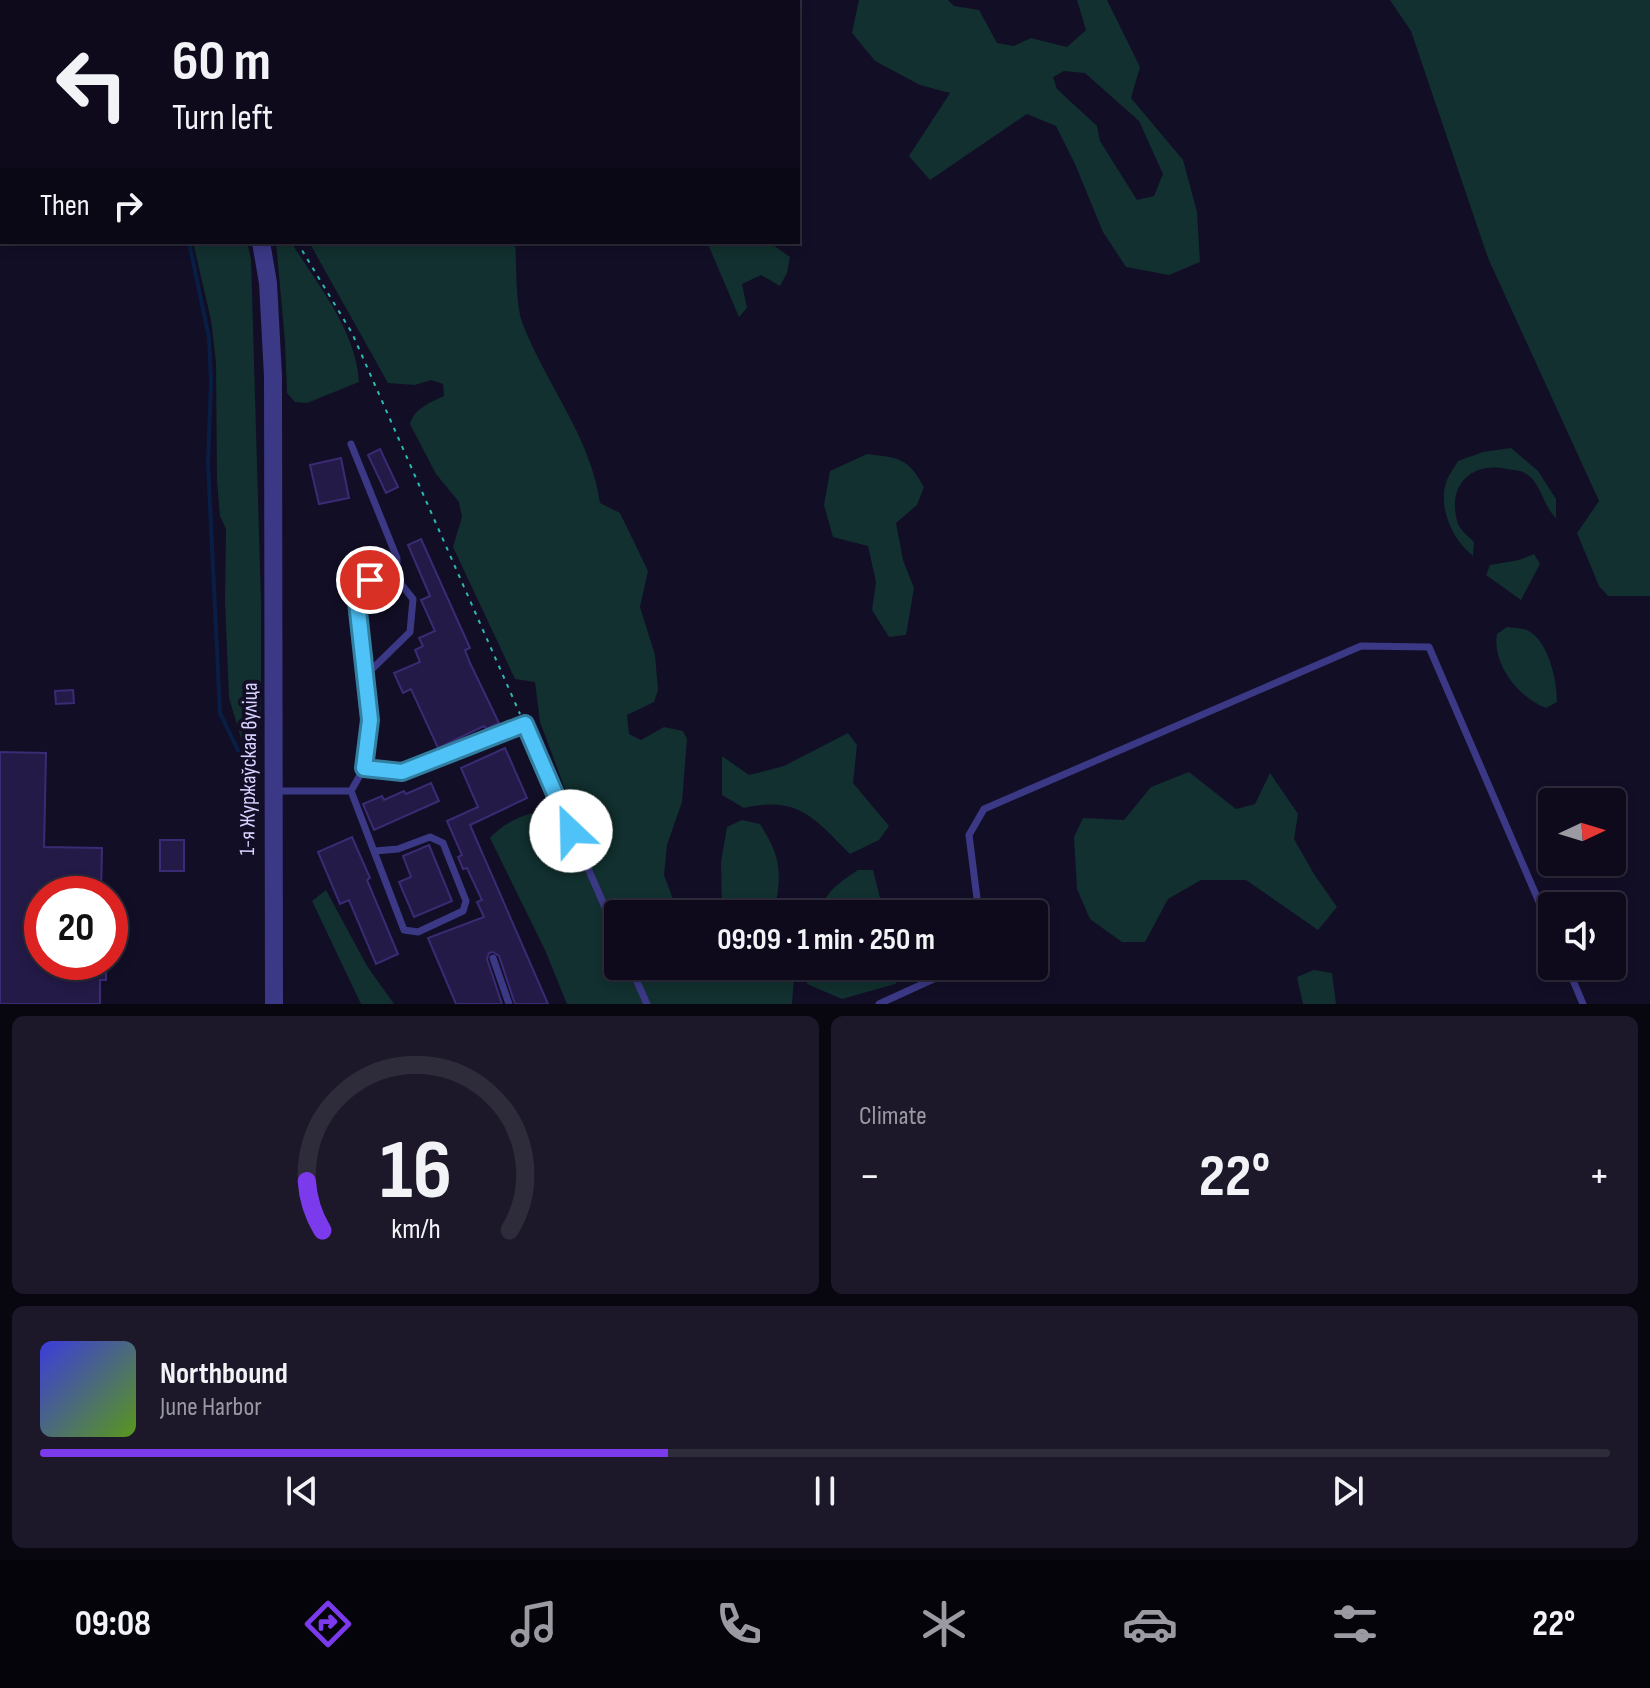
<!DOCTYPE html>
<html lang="en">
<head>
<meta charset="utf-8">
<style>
  body { margin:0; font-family:"Sofia Sans Condensed",sans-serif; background:#1c1829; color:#f1f3f6; height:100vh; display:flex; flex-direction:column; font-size:30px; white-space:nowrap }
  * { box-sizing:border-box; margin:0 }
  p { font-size:26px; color:#9b9aa3 }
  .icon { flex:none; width:44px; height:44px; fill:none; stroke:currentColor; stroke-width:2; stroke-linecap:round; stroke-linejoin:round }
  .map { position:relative; height:1004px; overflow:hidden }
  .panel { display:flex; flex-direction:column; gap:12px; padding:12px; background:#08060f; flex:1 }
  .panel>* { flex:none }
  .top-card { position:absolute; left:0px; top:0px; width:800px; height:244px; box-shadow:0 4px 12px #0003,0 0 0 2px #2e2b3b; background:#0e0a1c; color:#f1f3f6; overflow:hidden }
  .needle { width:52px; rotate:86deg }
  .buttons { position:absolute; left:1538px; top:788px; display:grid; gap:16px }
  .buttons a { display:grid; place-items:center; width:88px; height:88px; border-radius:8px; background:#0e0a1c; box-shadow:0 4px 12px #0003,0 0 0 2px #2e2b3b; font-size:40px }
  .speed { position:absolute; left:24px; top:876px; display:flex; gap:16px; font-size:40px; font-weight:700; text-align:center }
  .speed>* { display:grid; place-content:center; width:104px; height:104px; border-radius:50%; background:#0e0a1c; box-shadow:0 4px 12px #0003,0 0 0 2px #2e2b3b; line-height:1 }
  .speed .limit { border:12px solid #d22; background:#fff; color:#111 }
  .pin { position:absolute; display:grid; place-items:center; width:68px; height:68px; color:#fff; margin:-34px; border:4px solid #fff; border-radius:50%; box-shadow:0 2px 8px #0007 }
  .me { position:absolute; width:88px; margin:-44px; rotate:336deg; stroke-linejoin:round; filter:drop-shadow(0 0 6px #0008) }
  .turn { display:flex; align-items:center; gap:28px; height:168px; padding:0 40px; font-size:36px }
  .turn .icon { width:104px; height:104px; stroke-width:2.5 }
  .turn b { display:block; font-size:56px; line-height:68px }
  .then { display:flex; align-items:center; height:76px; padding:0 40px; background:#0003; gap:16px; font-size:30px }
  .big { font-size:60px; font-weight:700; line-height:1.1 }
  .panel .tile { flex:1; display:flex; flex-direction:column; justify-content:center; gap:12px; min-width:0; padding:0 28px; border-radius:12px; background:#1c1829 }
  .panel .dial { align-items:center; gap:0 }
  .dial svg { height:208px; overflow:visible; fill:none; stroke:#2e2b3b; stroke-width:7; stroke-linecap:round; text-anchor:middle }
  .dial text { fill:#f1f3f6; stroke:none }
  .song { display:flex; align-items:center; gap:24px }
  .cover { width:96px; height:96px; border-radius:12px; background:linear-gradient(135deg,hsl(240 70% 55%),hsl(90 70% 35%)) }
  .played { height:8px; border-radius:4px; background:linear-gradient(90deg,#7c3aed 40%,#2e2b3b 40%) }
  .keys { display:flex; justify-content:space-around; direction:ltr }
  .heat { display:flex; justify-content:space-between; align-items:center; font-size:44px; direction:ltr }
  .panel .tiles { flex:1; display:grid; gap:12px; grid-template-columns:1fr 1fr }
  .tile:last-child { grid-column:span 2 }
  .trip { position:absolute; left:604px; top:900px; width:444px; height:80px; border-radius:8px; background:#0e0a1c; box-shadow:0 4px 12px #0003,0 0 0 2px #2e2b3b; font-weight:700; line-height:80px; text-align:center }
  .tabs { display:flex; height:128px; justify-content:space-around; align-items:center; background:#06040b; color:#9b9aa3 }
  .tabs .icon { width:56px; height:56px }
  .tabs .on { color:#7c3aed }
  .tabs b { font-size:36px; color:#f1f3f6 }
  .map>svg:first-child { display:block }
  .green { fill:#11302f; fill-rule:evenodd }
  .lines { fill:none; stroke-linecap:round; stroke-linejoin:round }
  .stream { stroke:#091e44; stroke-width:4 }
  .building { fill:#231a47; stroke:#3a2b74; stroke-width:2 }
  .path { stroke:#2cbab3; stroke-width:2; stroke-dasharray:4 6; stroke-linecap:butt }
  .service { stroke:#3b3886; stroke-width:7 }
  .tertiary { stroke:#3b3886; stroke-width:18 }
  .route-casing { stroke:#337fa1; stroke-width:20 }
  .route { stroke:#4fc3f7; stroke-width:14 }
  .labels { text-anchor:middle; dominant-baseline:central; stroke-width:8; stroke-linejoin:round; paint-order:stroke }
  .street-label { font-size:22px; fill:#d8d3ff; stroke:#120e26 }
</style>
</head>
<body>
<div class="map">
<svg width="1650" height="1004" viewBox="0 0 1650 1004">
  <rect width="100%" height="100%" fill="#120e26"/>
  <!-- green -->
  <path class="green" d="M149,0H377L150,2Z
    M859,0H948L954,6L979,10L997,43L1014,46L1031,38L1067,47L1086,30L1077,0H1107L1140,67L1131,98L1183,160L1197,212L1200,262L1169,275L1126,267L1103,232L1075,164L1056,126L1027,114L930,180L909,156L950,93L920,85L875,61L852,33ZM1064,71L1085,73L1139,121L1163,174L1154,196L1137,200L1100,141L1097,126L1057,89L1053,77Z
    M1390,0H1650V596H1608L1599,586L1577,533L1599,501L1488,258L1411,31Z
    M193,242H247L251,259L261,601V719L250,754L245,751L229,698L225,600L226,529L220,516L217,481L216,362L211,320Z
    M276,242H291C317,284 356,330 359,382L307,403L295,402L287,393L285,341Z
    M309,242H515C517,265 515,301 522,322C545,383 591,437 600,503L620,513L648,571L640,607L655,655L658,690L654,702L627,715L629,734L641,740L664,727L683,731L687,739L682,802L667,845L664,875L676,907L681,914H618V966H795L792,1004H567L545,950L490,838C509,818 534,809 561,810L568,797L540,722L535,682L515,679L453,547L462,517L459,502L436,474L410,424C415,408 429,403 444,396L443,384L431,380L415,385L388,383Z
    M707,242H769L790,257L787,273L780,286L761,275L742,284L747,308L739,317Z
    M1511,448L1538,471L1556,499V518C1543,506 1541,482 1525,473C1520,470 1512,470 1507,469C1470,461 1446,487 1458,524C1461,531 1469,537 1474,542L1473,556C1453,540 1438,509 1446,483C1448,476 1454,468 1458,461L1483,452Z
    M867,454C900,458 908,458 924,487L917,505L896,523L903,560L914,588L906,635L889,637L872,610L876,582L868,546L833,537L824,505L830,471Z
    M1534,554L1540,564L1521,600L1486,575L1490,565L1519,560Z
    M1507,627C1513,628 1522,628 1527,630C1549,641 1557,680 1557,702L1546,708C1518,697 1492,664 1497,634Z
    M848,733L857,745L853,783L889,826L879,840L850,854C815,819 799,795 744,808L722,795V756L749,775L784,766Z
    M1189,772L1236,809L1255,804L1270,773L1298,814L1294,839L1314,874L1337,907L1318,930L1246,880H1201L1168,899L1145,942H1122L1090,919L1077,889L1074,837L1083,818L1124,820L1151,787Z
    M742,820L760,824C782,858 782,874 774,914H716L722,911L721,862L727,827Z
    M858,870H873L884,914H820C824,892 840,882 858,870Z
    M326,890L367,966L394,1004H361L312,901Z
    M810,966H911L912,970L895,984L842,999L807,984L808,967Z
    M1314,970L1332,973L1336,1004H1303L1297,977Z"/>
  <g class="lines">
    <!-- stream -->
    <path class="stream" d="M65,0L66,2
      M189,242L209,338L211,382L208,463L220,713L248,771"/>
  </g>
  <!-- building -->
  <path class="building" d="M380,449L398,487L386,493L368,455Z
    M341,458L349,498L319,504L310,465Z
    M421,539L470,648L465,650L470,663L499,723L486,729L484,726L438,748L411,689L403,693L394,673L420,662L415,650L423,646L419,638L435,631L421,600L430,596L408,545Z
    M73,690L74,703L56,704L55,691Z
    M505,748L527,798L470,825L548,1004H515L499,956L493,952L489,953L487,959L502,1004H456L428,938L484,917L477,902L482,900L467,868L463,869L458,857L462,855L447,821L478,807L461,768Z
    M0,752L46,753L44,847L102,848L101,894H42V962H106V980H100V1004H0Z
    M431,783L439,801L374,830L363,804L382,796L384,800L404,791L406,794Z
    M352,837L370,878L367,880L398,954L376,964L349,900L340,904L318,852Z
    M160,840H184V871H160Z
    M429,845L452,901L414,917L399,882L411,877L403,856Z"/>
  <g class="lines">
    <!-- path -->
    <path class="path" d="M297,242L352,333L520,714"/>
    <!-- service -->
    <path class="service" d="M351,444L397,558V579
      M364,768L402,772L525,724L618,937
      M276,791H351L404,930L418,932L463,911L466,901L443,843L430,837L398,849L375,851
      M351,791L364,768L370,720L356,593L370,580L397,579L413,599L410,632L366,675
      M979,914L969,835L984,809L1361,646L1429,647L1552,932
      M493,958L509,1004
      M630,966L647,1004
      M1567,966L1583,1004
      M879,1004L949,972L956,966"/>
    <!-- tertiary -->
    <path class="tertiary" d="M124,0L126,2
      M261,242L268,283L273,376L274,1004"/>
  </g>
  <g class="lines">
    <!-- route casing -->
    <g class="route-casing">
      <path id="route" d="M370,580L356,593L370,720L364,768L402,772L525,724L571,831"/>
    </g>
    <!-- route -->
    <use href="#route" class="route"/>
  </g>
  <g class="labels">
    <!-- street labels -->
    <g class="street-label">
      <text transform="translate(249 769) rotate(-89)">1-я Журжаўская вуліца</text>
    </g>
  </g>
</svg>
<div class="buttons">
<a><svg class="needle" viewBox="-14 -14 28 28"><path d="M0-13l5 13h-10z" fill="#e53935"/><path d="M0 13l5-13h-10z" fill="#9b9aa3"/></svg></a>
<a><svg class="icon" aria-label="sound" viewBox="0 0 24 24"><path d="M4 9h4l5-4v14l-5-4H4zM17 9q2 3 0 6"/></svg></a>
</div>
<div class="speed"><div class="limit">20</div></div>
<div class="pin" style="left:370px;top:580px;background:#d93025"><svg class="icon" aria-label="arrive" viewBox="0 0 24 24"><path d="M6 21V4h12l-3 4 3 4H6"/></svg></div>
<svg class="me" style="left:571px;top:831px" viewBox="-20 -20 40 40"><circle r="19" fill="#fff"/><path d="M0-13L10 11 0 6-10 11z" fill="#4fc3f7"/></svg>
<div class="trip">09:09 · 1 min · 250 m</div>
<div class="top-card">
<div class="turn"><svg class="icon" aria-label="left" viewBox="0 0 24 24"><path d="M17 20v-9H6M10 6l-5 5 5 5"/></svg><div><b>60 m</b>Turn left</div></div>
<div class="then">Then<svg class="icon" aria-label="right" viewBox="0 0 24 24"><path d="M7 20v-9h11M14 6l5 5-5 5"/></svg></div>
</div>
</div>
<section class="panel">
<div class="tiles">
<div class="tile dial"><svg viewBox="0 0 100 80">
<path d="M14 69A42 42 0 1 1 86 69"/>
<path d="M14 69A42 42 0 0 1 8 50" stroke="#7c3aed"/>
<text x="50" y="56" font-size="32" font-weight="700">16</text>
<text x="50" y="72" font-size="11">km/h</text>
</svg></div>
<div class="tile"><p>Climate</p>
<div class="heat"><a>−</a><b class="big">22°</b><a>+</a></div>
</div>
<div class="tile">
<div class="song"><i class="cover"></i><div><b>Northbound</b><p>June Harbor</p></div></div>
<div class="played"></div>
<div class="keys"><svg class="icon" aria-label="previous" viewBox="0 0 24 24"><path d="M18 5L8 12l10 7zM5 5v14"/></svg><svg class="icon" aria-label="pause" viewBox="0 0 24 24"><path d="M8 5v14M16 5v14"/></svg><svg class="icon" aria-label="next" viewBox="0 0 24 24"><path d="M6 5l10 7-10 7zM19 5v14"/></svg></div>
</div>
</div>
</section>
<nav class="tabs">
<b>09:08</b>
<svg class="icon on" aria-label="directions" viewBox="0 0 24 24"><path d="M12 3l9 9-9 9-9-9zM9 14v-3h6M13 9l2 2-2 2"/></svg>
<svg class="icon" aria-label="music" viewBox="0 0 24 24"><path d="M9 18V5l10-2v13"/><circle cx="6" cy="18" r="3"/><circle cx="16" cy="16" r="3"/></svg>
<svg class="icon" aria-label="phone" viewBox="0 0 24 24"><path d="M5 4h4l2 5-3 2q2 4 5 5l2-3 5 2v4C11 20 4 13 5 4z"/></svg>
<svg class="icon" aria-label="climate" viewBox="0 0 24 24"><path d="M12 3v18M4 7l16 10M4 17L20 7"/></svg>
<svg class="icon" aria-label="car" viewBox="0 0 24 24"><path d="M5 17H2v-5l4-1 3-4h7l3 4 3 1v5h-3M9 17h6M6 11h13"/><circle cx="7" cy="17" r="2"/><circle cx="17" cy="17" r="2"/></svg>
<svg class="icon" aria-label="filters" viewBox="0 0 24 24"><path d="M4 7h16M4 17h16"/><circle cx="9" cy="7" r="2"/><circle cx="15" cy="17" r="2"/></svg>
<b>22°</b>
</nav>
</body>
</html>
